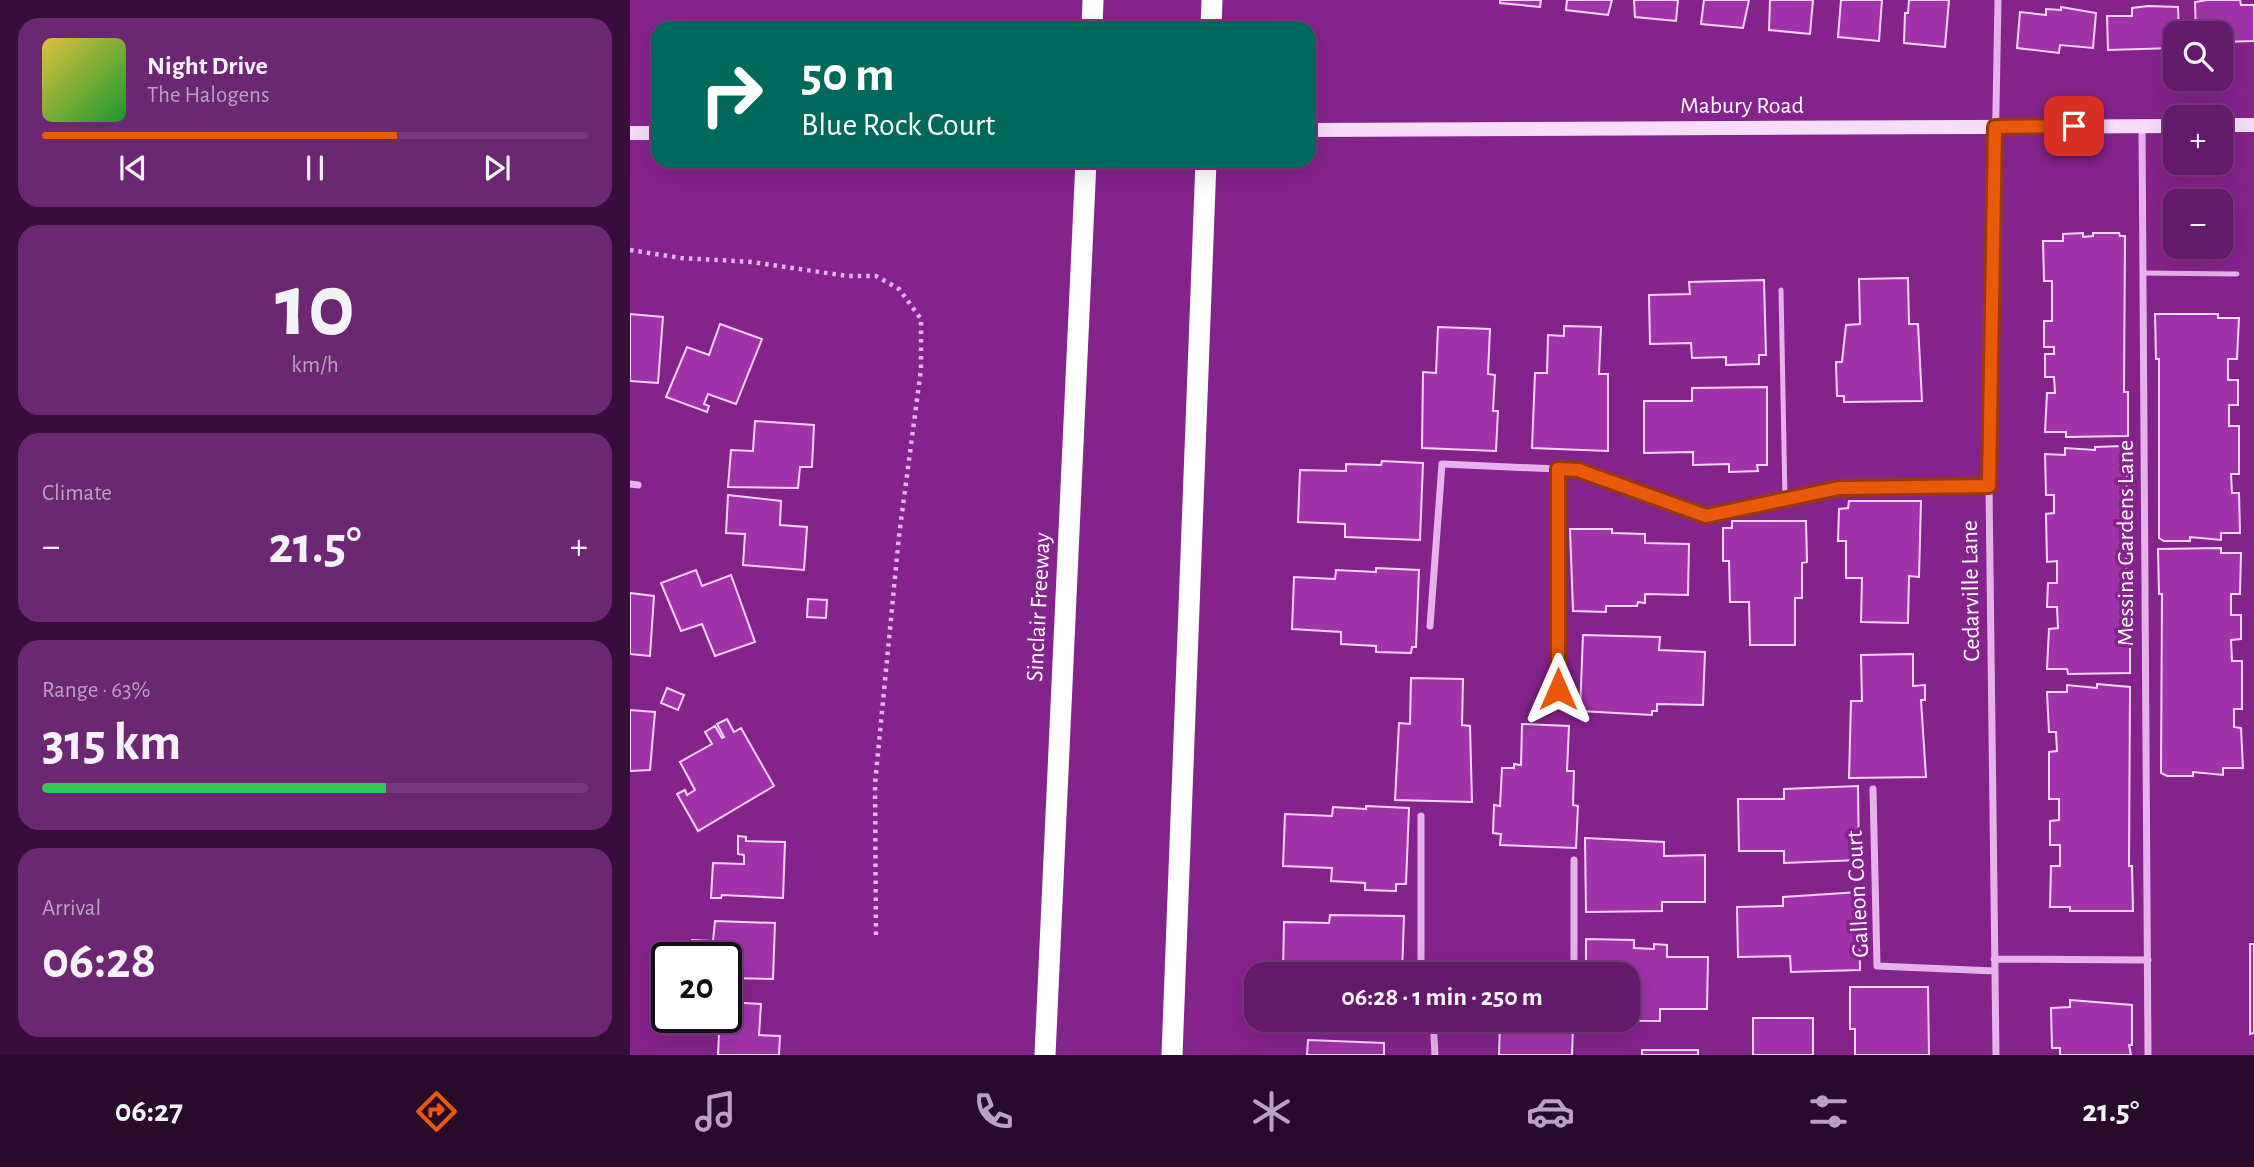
<!DOCTYPE html>
<html lang="en">
<head>
<meta charset="utf-8">
<style>
  body { margin:0; font-family:"Alegreya Sans",sans-serif; background:#6c2772; color:#f1f3f6; height:100vh; display:flex; flex-direction:column; font-size:26px; white-space:nowrap }
  * { box-sizing:border-box; margin:0 }
  p { font-size:23px; color:#bba1c1 }
  .icon { flex:none; width:38px; height:38px; fill:none; stroke:currentColor; stroke-width:2; stroke-linecap:round; stroke-linejoin:round }
  .map { position:relative; flex:1; overflow:hidden }
  .sheet { display:flex; flex-direction:column; gap:18px; padding:18px; background:#370e3a; width:630px }
  .sheet>* { flex:none }
  .hud { position:absolute; left:21px; top:21px; width:665px; height:147px; border-radius:21px; box-shadow:0 7px 28px #0002,0 0 0 2px #78387e; background:#00695c; color:#fff; overflow:hidden }
  .tools { position:absolute; left:1533px; top:21px; display:grid; gap:14px }
  .tools a { display:grid; place-items:center; width:70px; height:70px; border-radius:14px; background:#641a6a; box-shadow:0 7px 28px #0002,0 0 0 2px #78387e; font-size:35px }
  .speed { position:absolute; left:21px; top:942px; display:flex; gap:14px; font-size:35px; font-weight:700; text-align:center }
  .speed>* { display:grid; place-content:center; width:91px; height:91px; border-radius:50%; background:#641a6a; box-shadow:0 7px 28px #0002,0 0 0 2px #78387e; line-height:1 }
  .speed .limit { border:4px solid #111; border-radius:10px; background:#fff; color:#111 }
  .pin { position:absolute; display:grid; place-items:center; width:60px; height:60px; color:#fff; margin:-30px; border-radius:14px; box-shadow:0 4px 10px #0006 }
  .me { position:absolute; width:77px; margin:-38px; rotate:0deg; stroke-linejoin:round; filter:drop-shadow(0 0 5px #0008) }
  .turn { display:flex; align-items:center; gap:24px; height:147px; padding:0 35px; font-size:32px }
  .turn .icon { width:91px; height:91px; stroke-width:2.5 }
  .turn b { display:block; font-size:49px; line-height:60px }
  .big { font-size:52px; font-weight:700; line-height:1.1 }
  .sheet .tile { flex:1; display:flex; flex-direction:column; justify-content:center; gap:10px; min-width:0; padding:0 24px; border-radius:21px; background:#6c2772 }
  .sheet .dial { align-items:center; gap:0 }
  .dial b { font-size:91px; line-height:1 }
  .song { display:flex; align-items:center; gap:21px }
  .cover { width:84px; height:84px; border-radius:10px; background:linear-gradient(135deg,hsl(50 70% 55%),hsl(130 70% 35%)) }
  .played { height:7px; border-radius:4px; background:linear-gradient(90deg,#ea580c 65%,#78387e 65%) }
  .keys { display:flex; justify-content:space-around; direction:ltr }
  .heat { display:flex; justify-content:space-between; align-items:center; font-size:38px; direction:ltr }
  .charge { height:10px; border-radius:5px; background:linear-gradient(90deg,#34c759 63%,#78387e 0) }
  .trip { position:absolute; left:614px; top:962px; width:396px; height:70px; border-radius:21px; background:#641a6a; box-shadow:0 7px 28px #0002,0 0 0 2px #78387e; font-weight:700; line-height:70px; text-align:center }
  .tabs { display:flex; height:112px; justify-content:space-around; align-items:center; background:#280a2a; color:#bba1c1 }
  .tabs .icon { width:49px; height:49px }
  .tabs .selected { color:#ea580c }
  .tabs b { font-size:32px; color:#f1f3f6 }
  main { display:flex; flex:1; min-height:0 }
  .map>svg:first-child { display:block }
  .building { fill:#a033aa; stroke:#f5d6f8; stroke-width:2 }
  .lines { fill:none; stroke-linecap:round; stroke-linejoin:round }
  .path { stroke:#e6b2eb; stroke-width:4.5; stroke-dasharray:3.5 5; stroke-linecap:butt }
  .service { stroke:#e6b2eb; stroke-width:5 }
  .minor { stroke:#e6b2eb; stroke-width:7 }
  .secondary { stroke:#f7ddf9; stroke-width:14 }
  .motorway { stroke:#fff; stroke-width:21 }
  .route-casing { stroke:#983908; stroke-width:18 }
  .route { stroke:#ea580c; stroke-width:12 }
  .labels { text-anchor:middle; dominant-baseline:central; stroke-width:7; stroke-linejoin:round; paint-order:stroke }
  .street-label { font-size:24px; fill:#fff; stroke:#85238d }
</style>
</head>
<body>
<main>
<section class="sheet">
<div class="tile">
<div class="song"><i class="cover"></i><div><b>Night Drive</b><p>The Halogens</p></div></div>
<div class="played"></div>
<div class="keys"><svg class="icon" aria-label="previous" viewBox="0 0 24 24"><path d="M18 5L8 12l10 7zM5 5v14"/></svg><svg class="icon" aria-label="pause" viewBox="0 0 24 24"><path d="M8 5v14M16 5v14"/></svg><svg class="icon" aria-label="next" viewBox="0 0 24 24"><path d="M6 5l10 7-10 7zM19 5v14"/></svg></div>
</div>
<div class="tile dial"><b>10</b><p>km/h</p></div>
<div class="tile"><p>Climate</p>
<div class="heat"><a>−</a><b class="big">21.5°</b><a>+</a></div>
</div>
<div class="tile"><p>Range · 63%</p><b class="big">315 km</b><div class="charge"></div></div>
<div class="tile"><p>Arrival</p><b class="big">06:28</b></div>
</section>
<div class="map">
<svg width="1624" height="1055" viewBox="0 0 1624 1055">
  <rect width="100%" height="100%" fill="#85238d"/>
  <!-- building -->
  <path class="building" d="M870,0H911L910,7L870,3Z
    M937,0H982L978,15L936,10Z
    M1004,0H1048L1046,21L1005,17Z
    M1074,0H1119L1113,28L1071,24Z
    M1140,0H1183L1180,34L1139,30Z
    M1211,0H1252L1249,41L1208,37Z
    M1279,0H1319L1315,47L1274,43L1275,13H1278Z
    M1577,0H1610L1611,5H1624V41L1591,42V33H1566L1565,2Z
    M1518,6L1548,7L1549,33H1545V48L1478,50L1477,16H1502V8Z
    M1431,7L1466,13L1463,48L1430,45L1429,53L1387,48L1390,12L1416,15V9L1431,10Z
    M1453,233V237L1463,236V233H1489L1490,236H1495L1494,392H1498V436L1436,437V432H1415L1417,393H1425L1424,377H1415V354H1424V347H1414V321H1422V281H1414L1413,241H1433V234Z
    M1278,278L1279,324H1288L1292,401L1214,402V396H1207L1206,362H1212L1216,325L1230,324L1229,279Z
    M1134,280L1136,355H1129V364L1096,365V357L1062,358L1061,343L1020,344L1019,295L1060,294L1059,282Z
    M0,314L33,317L28,383L0,381Z
    M1525,314H1588V318H1609L1607,359H1598V380H1608V405H1599V426H1609V474H1601L1602,493H1609L1610,533H1591V540L1560,537V541H1534L1529,538V359H1526Z
    M90,324L132,339L106,404L78,394L74,404L79,406L77,412L36,397L57,347L79,355Z
    M934,326L971,327L969,374H978V451L902,448L905,373H917L918,335L934,336Z
    M808,327L860,329L858,374L865,375L863,411H868L866,451L792,448L793,372L806,373Z
    M1137,387V465H1127L1128,471L1099,472V464L1063,465V452L1014,453V401H1062V388Z
    M125,421L184,425L182,467H170L168,488L98,487L101,450L123,451Z
    M1492,446V449H1497L1496,628H1500V673L1438,674L1437,669H1417L1419,629L1428,628L1427,607H1417L1418,583H1427V561L1417,562L1416,514L1424,513V495H1416L1415,454L1435,455V448L1465,450V447Z
    M752,461L793,463L790,540L715,537V524L668,522L670,470L716,471V464L751,465Z
    M98,495L151,501L150,525L177,527L174,570L113,565L115,534L96,533Z
    M1219,501H1291L1289,577L1279,576L1278,623L1231,622L1232,578H1216V541H1208L1209,509L1218,508Z
    M1102,521H1176L1177,562L1172,563V598H1165V645H1120L1119,602H1100L1099,561H1093V528H1102Z
    M940,529H982V533L1015,534V543L1059,544L1058,595L1015,594V603L1008,602L1007,606H976V612L943,611Z
    M1591,548V553H1611L1610,594H1601V615H1611V639L1601,640L1602,661H1612V709H1604V727L1611,728L1613,768H1593V775L1563,772V776H1537L1531,773L1532,594H1529L1528,549Z
    M746,568L789,570L786,647H782L781,653L746,652V646L711,644V632L662,629L664,577L705,579L706,570L746,572Z
    M66,570L72,586L101,575L125,642L85,656L72,624L51,631L31,583Z
    M0,593L24,596L20,656L0,654Z
    M178,599L197,600L196,618L177,617Z
    M953,635L1030,637L1029,650L1075,652L1073,705L1027,704V711H1022V715L950,711Z
    M1283,654V686L1295,685V700H1291L1296,777L1219,778L1221,701H1232L1231,655Z
    M781,678L833,679L832,725L840,726L842,802L765,800L769,723L780,724Z
    M1467,684L1500,687L1499,866H1502L1503,911H1440V907H1420L1421,866H1430V845H1420V821L1429,820V799H1419V752L1427,751L1426,732H1419L1417,692H1437V685L1467,688Z
    M37,688L54,695L48,710L31,703Z
    M0,710L25,712L20,770L0,771Z
    M97,719L104,732L111,728L144,786L68,831L47,794L55,790L57,795L65,790L50,762L82,744L75,732L85,726L92,738L94,737L87,724Z
    M892,724L939,726L937,771H944L943,805L948,806L946,848L870,845L871,834L863,833L864,805L870,806L872,768H884V764L891,765Z
    M1228,786L1229,860L1154,863V851H1109L1108,799H1154V789Z
    M736,806L779,808L776,884H766V891L735,890V883L701,881L702,868L653,866L655,814L702,816L703,807L736,809Z
    M108,836L116,837V841L155,842L153,898L92,895L91,898H81L83,863L114,864V855L108,854Z
    M955,838L1034,842V856L1075,855V902H1032V911L956,912Z
    M1229,892L1230,970L1161,972L1160,956L1108,957L1107,907L1153,906V897Z
    M700,915L774,916L772,975L653,972L654,922L699,923Z
    M85,921L145,923L143,979L96,978V957H61L62,940L83,941Z
    M956,939L1004,940V948L1024,949V944L1037,945V957H1078L1077,1009H1030V1021L956,1020H998V975H956Z
    M1620,944H1624V1033L1620,1034Z
    M1220,987H1298L1299,1055H1225V1029H1220Z
    M1440,1000L1502,1005V1045H1499L1501,1055H1430V1048H1422L1421,1008L1440,1007Z
    M96,1002L131,1004L129,1035L150,1036L149,1055H88L89,1034L57,1032V1017H96Z
    M1123,1018H1183V1055H1123Z
    M870,1022L943,1025L942,1055H869Z
    M678,1040L754,1043V1055H677Z
    M1012,1050H1068V1055H1012Z"/>
  <g class="lines">
    <!-- path -->
    <path class="path" d="M0,250L51,258L122,262L217,276H246L269,289L291,319V369L269,536L245,784L246,939"/>
    <!-- service -->
    <path class="service" d="M1513,273L1607,274
      M1151,290L1155,499
      M927,689L928,469"/>
    <!-- minor -->
    <path class="minor" d="M1512,126L1518,1055
      M0,484L8,485
      M800,626L812,464L949,470L1076,516L1209,488L1359,487
      M1243,789L1247,966L1365,971
      M1364,959L1518,960
      M791,975V816
      M944,975V860
      M803,1020L805,1055
      M1366,1055L1359,487L1368,0"/>
    <!-- secondary -->
    <path class="secondary" d="M1591,125H1624
      M679,130L1545,126
      M0,133H28"/>
    <!-- motorway -->
    <path class="motorway" d="M462,28L463,0
      M581,28L582,0
      M415,1055L456,161
      M542,1055L576,161"/>
  </g>
  <g class="lines">
    <!-- route casing -->
    <g class="route-casing">
      <path id="route" d="M928,689V469L948,470L1076,516L1209,488L1359,486L1365,127L1444,126"/>
    </g>
    <!-- route -->
    <use href="#route" class="route"/>
  </g>
  <g class="labels">
    <!-- street labels -->
    <g class="street-label">
      <text x="1112" y="106">Mabury Road</text>
      <text transform="translate(1496 543) rotate(-90)">Messina Gardens Lane</text>
      <text transform="translate(1341 591) rotate(-91)">Cedarville Lane</text>
      <text transform="translate(409 607) rotate(-87)">Sinclair Freeway</text>
      <text transform="translate(1228 894) rotate(-93)">Galleon Court</text>
    </g>
  </g>
</svg>
<div class="tools">
<a><svg class="icon" aria-label="search" viewBox="0 0 24 24"><circle cx="10" cy="10" r="6"/><path d="M15 15l6 6"/></svg></a>
<a>+</a>
<a>−</a>
</div>
<div class="speed"><div class="limit">20</div></div>
<div class="pin" style="left:1444px;top:126px;background:#d93025"><svg class="icon" aria-label="arrive" viewBox="0 0 24 24"><path d="M6 21V4h12l-3 4 3 4H6"/></svg></div>
<svg class="me" style="left:928px;top:689px" viewBox="-20 -20 40 40"><path d="M0-17L14 15 0 8-14 15z" fill="#ea580c" stroke="#fff" stroke-width="4"/></svg>
<div class="trip">06:28 · 1 min · 250 m</div>
<div class="hud">
<div class="turn"><svg class="icon" aria-label="right" viewBox="0 0 24 24"><path d="M7 20v-9h11M14 6l5 5-5 5"/></svg><div><b>50 m</b>Blue Rock Court</div></div>
</div>
</div>
</main>
<nav class="tabs">
<b>06:27</b>
<svg class="icon selected" aria-label="directions" viewBox="0 0 24 24"><path d="M12 3l9 9-9 9-9-9zM9 14v-3h6M13 9l2 2-2 2"/></svg>
<svg class="icon" aria-label="music" viewBox="0 0 24 24"><path d="M9 18V5l10-2v13"/><circle cx="6" cy="18" r="3"/><circle cx="16" cy="16" r="3"/></svg>
<svg class="icon" aria-label="phone" viewBox="0 0 24 24"><path d="M5 4h4l2 5-3 2q2 4 5 5l2-3 5 2v4C11 20 4 13 5 4z"/></svg>
<svg class="icon" aria-label="climate" viewBox="0 0 24 24"><path d="M12 3v18M4 7l16 10M4 17L20 7"/></svg>
<svg class="icon" aria-label="car" viewBox="0 0 24 24"><path d="M5 17H2v-5l4-1 3-4h7l3 4 3 1v5h-3M9 17h6M6 11h13"/><circle cx="7" cy="17" r="2"/><circle cx="17" cy="17" r="2"/></svg>
<svg class="icon" aria-label="filters" viewBox="0 0 24 24"><path d="M4 7h16M4 17h16"/><circle cx="9" cy="7" r="2"/><circle cx="15" cy="17" r="2"/></svg>
<b>21.5°</b>
</nav>
</body>
</html>
